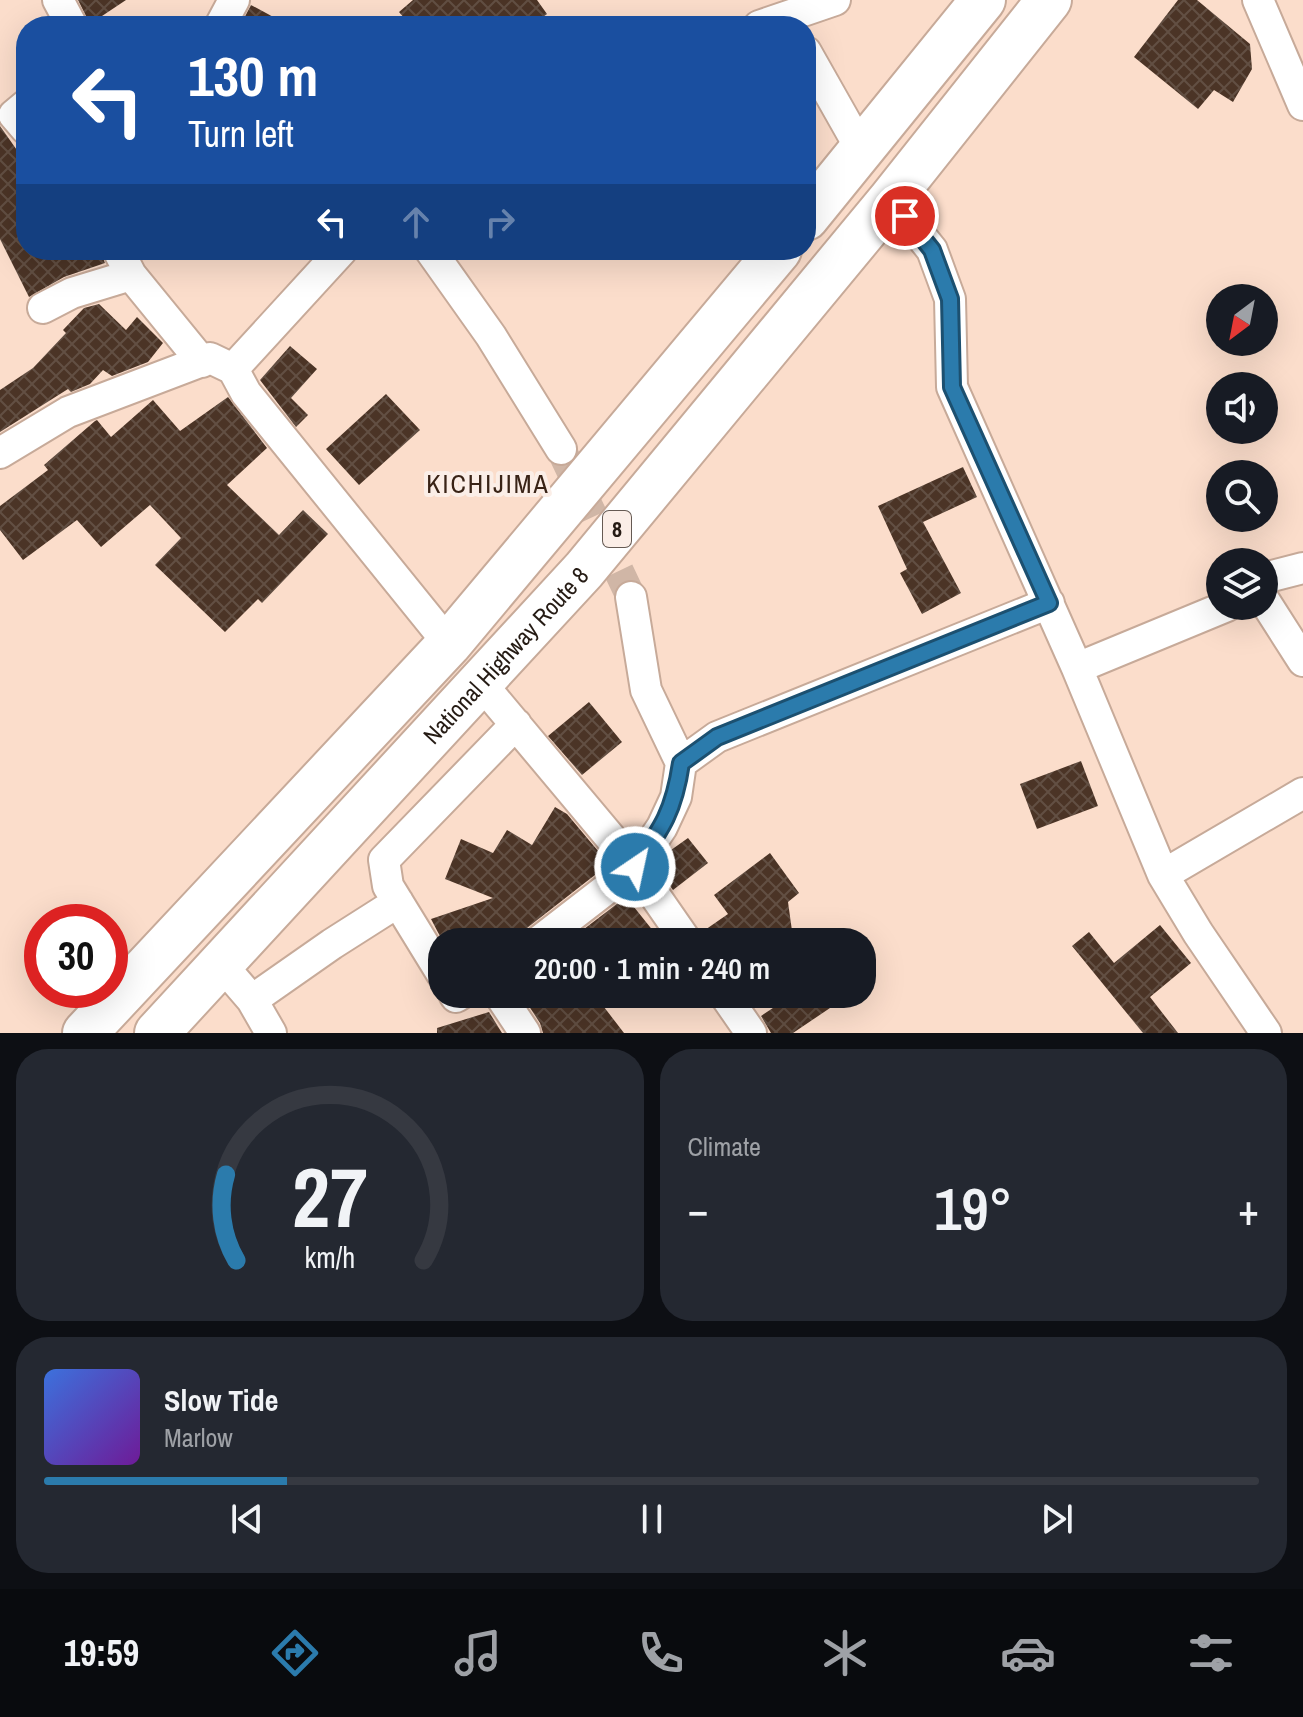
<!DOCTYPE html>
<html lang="en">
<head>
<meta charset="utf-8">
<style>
  body { margin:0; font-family:"Archivo Narrow",sans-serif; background:#242831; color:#f1f3f6; height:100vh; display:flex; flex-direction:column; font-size:30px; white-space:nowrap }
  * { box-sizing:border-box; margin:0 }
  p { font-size:26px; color:#9ea1a6 }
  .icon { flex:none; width:44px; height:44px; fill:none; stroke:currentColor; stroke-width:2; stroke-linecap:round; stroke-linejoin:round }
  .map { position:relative; height:1033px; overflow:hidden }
  .details { display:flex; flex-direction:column; gap:16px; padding:16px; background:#0d0f14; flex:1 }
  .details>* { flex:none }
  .top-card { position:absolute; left:16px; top:16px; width:800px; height:244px; border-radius:32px; box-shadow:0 8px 32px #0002; background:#1a4fa0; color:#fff; overflow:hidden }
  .needle { width:52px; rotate:212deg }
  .fabs { position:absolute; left:1206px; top:284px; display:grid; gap:16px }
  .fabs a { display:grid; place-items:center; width:72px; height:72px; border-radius:50%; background:#171b24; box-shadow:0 8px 32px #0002; font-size:40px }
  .speed { position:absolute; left:24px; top:904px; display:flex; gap:16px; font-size:40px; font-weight:700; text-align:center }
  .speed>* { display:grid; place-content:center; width:104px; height:104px; border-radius:50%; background:#171b24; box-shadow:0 8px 32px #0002; line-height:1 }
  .speed .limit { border:12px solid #d22; background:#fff; color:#111 }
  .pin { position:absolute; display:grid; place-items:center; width:68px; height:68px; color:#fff; margin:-34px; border:4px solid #fff; border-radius:50%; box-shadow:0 2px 8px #0007 }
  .me { position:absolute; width:88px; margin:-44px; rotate:34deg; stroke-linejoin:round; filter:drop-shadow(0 0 6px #0008) }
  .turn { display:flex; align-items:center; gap:28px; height:168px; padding:0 40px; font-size:36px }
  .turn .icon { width:104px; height:104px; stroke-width:2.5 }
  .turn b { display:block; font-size:56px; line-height:68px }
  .lanes { display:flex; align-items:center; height:76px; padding:0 40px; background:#0003; justify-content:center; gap:40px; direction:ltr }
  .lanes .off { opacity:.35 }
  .big { font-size:60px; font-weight:600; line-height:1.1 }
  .details .tile { flex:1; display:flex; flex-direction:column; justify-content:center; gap:12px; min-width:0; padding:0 28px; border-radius:32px; background:#242831 }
  .details .dial { align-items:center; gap:0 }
  .dial svg { height:208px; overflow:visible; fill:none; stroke:#363941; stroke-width:7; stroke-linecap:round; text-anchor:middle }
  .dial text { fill:#f1f3f6; stroke:none }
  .song { display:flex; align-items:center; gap:24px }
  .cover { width:96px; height:96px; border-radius:12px; background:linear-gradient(135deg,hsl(220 70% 55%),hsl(280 70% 35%)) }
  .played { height:8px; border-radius:4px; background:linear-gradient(90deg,#2b7bac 20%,#363941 20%) }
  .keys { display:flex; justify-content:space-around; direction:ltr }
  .heat { display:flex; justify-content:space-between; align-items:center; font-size:44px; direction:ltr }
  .details .tiles { flex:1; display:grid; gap:16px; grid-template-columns:1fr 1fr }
  .tile:last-child { grid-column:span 2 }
  .trip { position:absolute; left:428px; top:928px; width:448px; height:80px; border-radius:32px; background:#171b24; box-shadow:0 8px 32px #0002; font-weight:600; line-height:80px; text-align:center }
  .tabs { display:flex; height:128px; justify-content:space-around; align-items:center; background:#090b0e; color:#9ea1a6 }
  .tabs .icon { width:56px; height:56px }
  .tabs .current { color:#2b7bac }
  .tabs b { font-size:36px; color:#f1f3f6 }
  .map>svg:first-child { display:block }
  .building { fill:url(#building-cross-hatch) }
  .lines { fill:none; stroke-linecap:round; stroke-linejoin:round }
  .minor-tunnel { stroke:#d0b6a6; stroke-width:30; stroke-dasharray:30 15; stroke-linecap:butt }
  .minor-casing { stroke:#c7aa99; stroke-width:34 }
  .highway-casing { stroke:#c7aa99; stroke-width:48 }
  .minor { stroke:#fff; stroke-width:30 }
  .highway { stroke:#fff; stroke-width:44 }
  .route-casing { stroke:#1c5070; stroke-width:20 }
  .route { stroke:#2b7bac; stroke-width:14 }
  .labels { text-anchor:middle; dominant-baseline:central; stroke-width:8; stroke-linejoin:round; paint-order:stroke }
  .shield { fill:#fbeee7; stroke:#655a53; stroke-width:2 }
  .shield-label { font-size:22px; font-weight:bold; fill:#251b14 }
  .street-label { font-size:24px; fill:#251b14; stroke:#fbeee7 }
  .neighbourhood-label { font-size:26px; letter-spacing:2px; fill:#392316; stroke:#fbeee7 }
</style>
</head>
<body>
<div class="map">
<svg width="1303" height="1033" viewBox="0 0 1303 1033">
  <defs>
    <pattern id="building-cross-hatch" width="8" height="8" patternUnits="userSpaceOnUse" patternTransform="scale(2)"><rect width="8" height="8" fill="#4b3426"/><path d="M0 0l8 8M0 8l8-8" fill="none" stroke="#624f43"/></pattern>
  </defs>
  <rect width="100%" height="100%" fill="#fbddcb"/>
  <!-- building -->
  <path class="building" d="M78,0H126L90,24Z
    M413,0H537L547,14L531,26H411L399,12Z
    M1178,0H1197L1250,44L1252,69L1233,102L1214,90L1198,109L1134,57Z
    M251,5L290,26H240Z
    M0,126L26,163V250H100L105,263L64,277L29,297L0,239Z
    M99,304L126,330L137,317L163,343L148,362L112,376L103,370L90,384L71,392L68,389L0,432V390L33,368L66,333L63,330L84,308Z
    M290,346L317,369L291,398L308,415L296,427L260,380Z
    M386,394L420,430L359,485L326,449Z
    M228,397L267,448L227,485L279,535L303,510L328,534L262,603L258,599L225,632L155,565L181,538L150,505L101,547L77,520L23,560L0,530V506L48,470L44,465L95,421L97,420L111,437L153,400L180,431Z
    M963,467L977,497L923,522L961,593L922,614L900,573L907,569L878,506Z
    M589,702L622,742L582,775L548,736Z
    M1081,761L1098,806L1037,829L1020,784Z
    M555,807L567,814L609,864L527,928L520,942H443L431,919L493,898L445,879L461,839L493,853L507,830L532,845Z
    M688,838L708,863L673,890L657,867L664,855Z
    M770,853L799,893L788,902L793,938L762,942H705L702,932L728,914L714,895Z
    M626,897L662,942H567Z
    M1160,925L1191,963L1150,997L1178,1033H1143L1072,946L1089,932L1114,963Z
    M521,994H594L624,1033H543L540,1023Z
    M794,994H821L830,1008L793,1033H771L761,1016Z
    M489,1012L502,1033H437V1028Z"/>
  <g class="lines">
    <!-- minor-tunnel -->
    <path class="minor-tunnel" d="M561,449L631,597"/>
    <!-- minor casing -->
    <g class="minor-casing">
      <path id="minor" d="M58,0L72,26
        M1258,0L1303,105
        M220,26L234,0
        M759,26L835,0
        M806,52L862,151
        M26,105L14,115L26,129
        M891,199L932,250L950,299L952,387L1077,668L1163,875L1198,933L1266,1033
        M118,250L131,275L202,362
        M430,250L491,336L561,449
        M43,308L72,293L131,275
        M233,369L342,250
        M0,453L68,412L210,358L233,369L246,393L449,644
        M1264,584L1268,577L1303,568
        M1264,600L1303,661
        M1077,668L1227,606
        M480,682L635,867L687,942
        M681,763L717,737L1049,603
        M1163,875L1303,793
        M538,942L635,867L662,827L676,797L681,763L646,690L631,597
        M221,964L252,1000L271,1033
        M442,974L388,886L384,860L516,724
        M454,994L456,997L461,994
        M499,994L525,1033
        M724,994L751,1033
        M252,1000L332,944L398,902"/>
    </g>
    <!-- highway casing -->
    <g class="highway-casing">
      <g id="highway">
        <path d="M806,218L983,0"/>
        <path d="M85,1033L449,644L779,250"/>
        <path id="s1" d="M157,1033L584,570L891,199L1049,0"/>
      </g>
    </g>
    <!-- minor -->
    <use href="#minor" class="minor"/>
    <!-- highway -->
    <use href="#highway" class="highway"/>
  </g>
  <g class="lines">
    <!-- route casing -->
    <g class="route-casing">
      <path id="route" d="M635,867C662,828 674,811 681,763L717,737L1049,603L952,387L950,299L932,250L905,216"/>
    </g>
    <!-- route -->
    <use href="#route" class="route"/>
  </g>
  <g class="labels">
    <!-- shield labels -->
    <rect class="shield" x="603" y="511" width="28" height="36" rx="6"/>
    <g class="shield-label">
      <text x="617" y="529">8</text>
    </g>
    <!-- street labels -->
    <g class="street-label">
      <text stroke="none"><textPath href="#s1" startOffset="514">National Highway Route 8</textPath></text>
    </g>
    <!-- neighbourhood labels -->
    <g class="neighbourhood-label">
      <text x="488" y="483">KICHIJIMA</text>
    </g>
  </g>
</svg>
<div class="fabs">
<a><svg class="needle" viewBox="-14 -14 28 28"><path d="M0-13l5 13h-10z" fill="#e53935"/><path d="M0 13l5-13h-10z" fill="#9ea1a6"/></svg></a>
<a><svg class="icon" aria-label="sound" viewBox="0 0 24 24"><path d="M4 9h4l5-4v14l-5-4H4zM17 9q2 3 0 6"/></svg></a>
<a><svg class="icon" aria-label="search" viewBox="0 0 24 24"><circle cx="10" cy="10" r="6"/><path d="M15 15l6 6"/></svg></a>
<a><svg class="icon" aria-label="layers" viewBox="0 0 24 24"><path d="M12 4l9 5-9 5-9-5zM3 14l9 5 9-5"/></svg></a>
</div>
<div class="speed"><div class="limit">30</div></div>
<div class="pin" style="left:905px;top:216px;background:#d93025"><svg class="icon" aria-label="arrive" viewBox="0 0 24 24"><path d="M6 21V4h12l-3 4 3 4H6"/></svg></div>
<svg class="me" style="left:635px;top:867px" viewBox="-20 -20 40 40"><circle r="17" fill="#2b7bac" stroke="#fff" stroke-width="3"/><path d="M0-11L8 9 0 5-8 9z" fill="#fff"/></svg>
<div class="trip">20:00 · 1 min · 240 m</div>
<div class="top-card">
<div class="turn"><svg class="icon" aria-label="left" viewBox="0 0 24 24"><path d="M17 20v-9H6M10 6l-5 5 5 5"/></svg><div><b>130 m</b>Turn left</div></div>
<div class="lanes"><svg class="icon" aria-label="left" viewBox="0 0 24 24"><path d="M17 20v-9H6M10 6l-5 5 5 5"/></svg><svg class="icon off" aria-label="ahead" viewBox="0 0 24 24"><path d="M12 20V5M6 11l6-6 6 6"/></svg><svg class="icon off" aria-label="right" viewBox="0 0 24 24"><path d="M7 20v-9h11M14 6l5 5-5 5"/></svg></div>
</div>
</div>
<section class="details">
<div class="tiles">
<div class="tile dial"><svg viewBox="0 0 100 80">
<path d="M14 69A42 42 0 1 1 86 69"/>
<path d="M14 69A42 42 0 0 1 10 36" stroke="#2b7bac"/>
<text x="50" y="56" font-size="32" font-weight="700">27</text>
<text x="50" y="72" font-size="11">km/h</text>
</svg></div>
<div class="tile"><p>Climate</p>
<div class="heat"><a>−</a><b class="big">19°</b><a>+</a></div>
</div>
<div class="tile">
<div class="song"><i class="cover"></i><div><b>Slow Tide</b><p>Marlow</p></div></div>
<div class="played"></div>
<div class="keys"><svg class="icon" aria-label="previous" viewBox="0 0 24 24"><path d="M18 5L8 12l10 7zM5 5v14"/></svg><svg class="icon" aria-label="pause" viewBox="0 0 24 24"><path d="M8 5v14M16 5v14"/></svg><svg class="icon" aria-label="next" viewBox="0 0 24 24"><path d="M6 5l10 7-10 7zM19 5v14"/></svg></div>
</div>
</div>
</section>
<nav class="tabs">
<b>19:59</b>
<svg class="icon current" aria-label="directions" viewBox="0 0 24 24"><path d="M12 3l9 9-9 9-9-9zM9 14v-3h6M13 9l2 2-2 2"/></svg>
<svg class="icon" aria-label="music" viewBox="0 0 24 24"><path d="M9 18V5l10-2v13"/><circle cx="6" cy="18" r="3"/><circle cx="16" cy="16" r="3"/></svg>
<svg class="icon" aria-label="phone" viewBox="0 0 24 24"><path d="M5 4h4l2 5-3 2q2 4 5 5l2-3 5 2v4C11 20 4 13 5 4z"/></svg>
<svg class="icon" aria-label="climate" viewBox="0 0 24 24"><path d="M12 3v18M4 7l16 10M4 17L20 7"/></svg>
<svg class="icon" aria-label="car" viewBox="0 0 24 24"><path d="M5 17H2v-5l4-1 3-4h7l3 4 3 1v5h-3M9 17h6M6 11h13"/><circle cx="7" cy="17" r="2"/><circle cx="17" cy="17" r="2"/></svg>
<svg class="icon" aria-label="filters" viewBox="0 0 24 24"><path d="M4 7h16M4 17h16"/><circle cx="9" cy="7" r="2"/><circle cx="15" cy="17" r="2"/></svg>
</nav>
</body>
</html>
